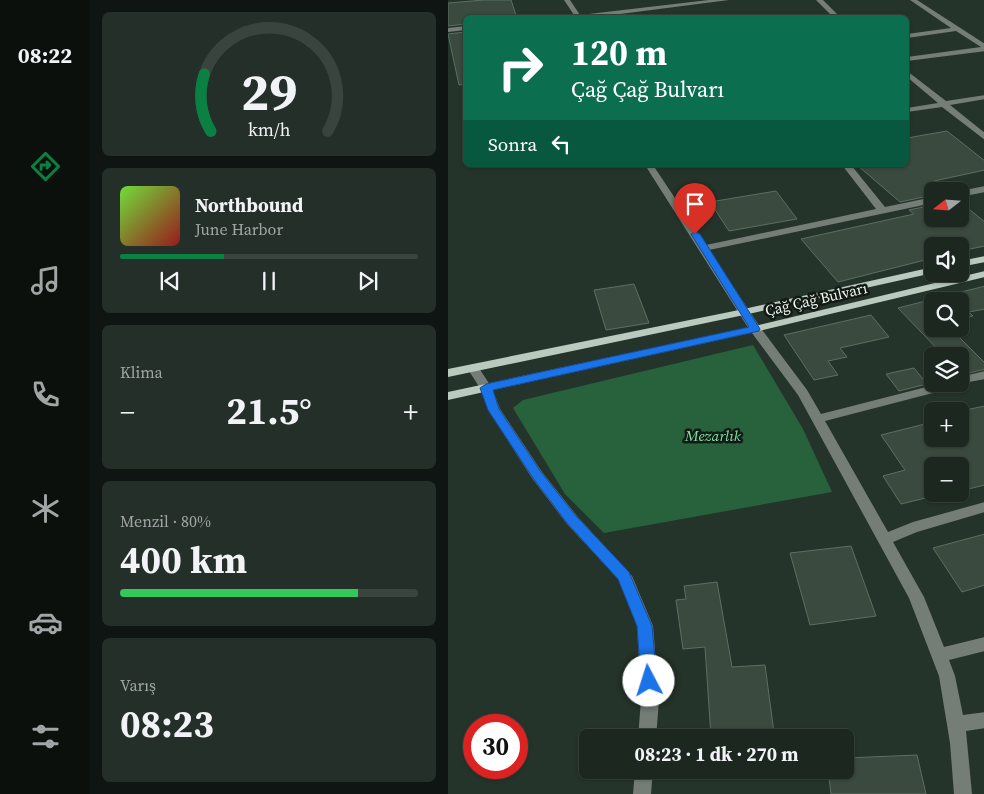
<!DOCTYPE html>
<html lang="tr">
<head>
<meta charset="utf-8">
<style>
  body { margin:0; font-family:"Source Serif 4",serif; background:#252f29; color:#f1f3f6; height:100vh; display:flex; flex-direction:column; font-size:19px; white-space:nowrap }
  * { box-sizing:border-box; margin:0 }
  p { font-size:16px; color:#a0a5a5 }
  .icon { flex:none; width:28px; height:28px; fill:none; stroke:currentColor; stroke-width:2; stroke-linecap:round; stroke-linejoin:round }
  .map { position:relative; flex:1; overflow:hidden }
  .panel { display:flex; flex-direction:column; gap:12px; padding:12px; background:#0f1512; width:358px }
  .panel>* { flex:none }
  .hud { position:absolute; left:15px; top:15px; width:446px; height:152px; border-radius:8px; box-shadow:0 1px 4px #0004,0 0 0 1px #3a443e; background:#0b6e4f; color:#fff; overflow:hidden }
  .needle { width:32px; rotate:253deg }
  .buttons { position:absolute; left:476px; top:182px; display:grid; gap:10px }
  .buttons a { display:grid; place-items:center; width:45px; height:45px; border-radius:8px; background:#1c2720; box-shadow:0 1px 4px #0004,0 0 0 1px #3a443e; font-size:25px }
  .speed { position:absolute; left:15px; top:714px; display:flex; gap:10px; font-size:25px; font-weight:700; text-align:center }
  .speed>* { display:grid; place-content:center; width:65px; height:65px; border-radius:50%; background:#1c2720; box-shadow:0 1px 4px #0004,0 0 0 1px #3a443e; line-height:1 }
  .speed .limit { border:8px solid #d22; background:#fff; color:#111 }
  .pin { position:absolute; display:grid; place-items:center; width:42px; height:42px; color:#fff; margin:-51px -21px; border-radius:50% 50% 50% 0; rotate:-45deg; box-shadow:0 0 5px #0007 }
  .pin .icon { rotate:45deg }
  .me { position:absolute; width:55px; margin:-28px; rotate:355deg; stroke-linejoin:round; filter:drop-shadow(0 0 4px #0008) }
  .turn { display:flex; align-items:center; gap:18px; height:105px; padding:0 25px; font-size:22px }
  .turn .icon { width:65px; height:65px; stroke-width:2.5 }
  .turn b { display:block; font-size:35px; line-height:42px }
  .then { display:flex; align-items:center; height:48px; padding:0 25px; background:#0003; gap:10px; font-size:19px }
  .big { font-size:38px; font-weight:700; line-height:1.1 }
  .panel .card { flex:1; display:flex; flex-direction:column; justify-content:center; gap:8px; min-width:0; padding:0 18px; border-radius:8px; background:#252f29 }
  .panel .dial { align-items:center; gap:0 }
  .dial svg { height:130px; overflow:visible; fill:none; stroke:#3a443e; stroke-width:7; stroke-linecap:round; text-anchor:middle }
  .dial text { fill:#f1f3f6; stroke:none }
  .song { display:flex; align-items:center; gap:15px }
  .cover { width:60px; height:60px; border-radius:8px; background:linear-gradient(135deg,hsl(100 70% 55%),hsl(0 70% 35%)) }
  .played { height:5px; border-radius:2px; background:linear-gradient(90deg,#0b8043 35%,#3a443e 35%) }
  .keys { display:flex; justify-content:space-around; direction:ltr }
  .heat { display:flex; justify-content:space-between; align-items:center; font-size:28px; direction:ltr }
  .charge { height:8px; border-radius:4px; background:linear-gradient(90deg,#34c759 80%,#3a443e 0) }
  .trip { position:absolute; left:131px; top:729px; width:275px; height:50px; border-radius:8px; background:#1c2720; box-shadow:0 1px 4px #0004,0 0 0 1px #3a443e; font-weight:700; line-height:50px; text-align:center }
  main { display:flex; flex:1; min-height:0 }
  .tab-bar { display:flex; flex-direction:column; width:90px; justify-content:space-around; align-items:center; background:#0b100d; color:#a0a5a5 }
  .tab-bar .icon { width:35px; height:35px }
  .tab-bar .active { color:#0b8043 }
  .tab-bar b { font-size:22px; color:#f1f3f6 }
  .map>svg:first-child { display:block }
  .green { fill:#27623d }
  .building { fill:#3a4a3e; stroke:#5d6e62 }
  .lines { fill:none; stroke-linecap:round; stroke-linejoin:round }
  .minor { fill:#757d77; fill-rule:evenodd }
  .major { fill:#bacabe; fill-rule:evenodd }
  .route { fill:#1a73e8; stroke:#114b97 }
  .labels { text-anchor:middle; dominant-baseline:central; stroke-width:5; stroke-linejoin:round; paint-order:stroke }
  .street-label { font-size:15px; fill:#ecf5ee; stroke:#131a15 }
  .park-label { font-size:15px; font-style:italic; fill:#79e59f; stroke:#131a15 }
</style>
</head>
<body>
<main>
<nav class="tab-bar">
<b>08:22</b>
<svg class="icon active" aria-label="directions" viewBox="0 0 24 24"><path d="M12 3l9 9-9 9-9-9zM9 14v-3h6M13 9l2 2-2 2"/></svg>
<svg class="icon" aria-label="music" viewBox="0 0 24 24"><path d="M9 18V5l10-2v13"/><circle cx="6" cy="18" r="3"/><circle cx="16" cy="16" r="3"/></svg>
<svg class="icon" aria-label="phone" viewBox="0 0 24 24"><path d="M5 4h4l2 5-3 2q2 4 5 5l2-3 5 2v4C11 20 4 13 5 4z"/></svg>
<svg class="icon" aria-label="climate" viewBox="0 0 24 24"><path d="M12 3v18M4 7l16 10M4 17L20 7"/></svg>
<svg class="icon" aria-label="car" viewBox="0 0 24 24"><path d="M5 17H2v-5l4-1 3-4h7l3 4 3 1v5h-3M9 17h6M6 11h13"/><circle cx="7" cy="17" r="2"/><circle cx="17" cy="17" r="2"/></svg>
<svg class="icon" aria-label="filters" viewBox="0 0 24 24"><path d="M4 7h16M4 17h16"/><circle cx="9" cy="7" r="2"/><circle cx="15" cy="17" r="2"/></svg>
</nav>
<section class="panel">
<div class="card dial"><svg viewBox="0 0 100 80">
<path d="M14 69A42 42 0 1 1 86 69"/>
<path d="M14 69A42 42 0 0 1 10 34" stroke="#0b8043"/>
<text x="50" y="56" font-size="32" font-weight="700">29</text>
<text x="50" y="72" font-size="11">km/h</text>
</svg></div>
<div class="card">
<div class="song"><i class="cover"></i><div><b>Northbound</b><p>June Harbor</p></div></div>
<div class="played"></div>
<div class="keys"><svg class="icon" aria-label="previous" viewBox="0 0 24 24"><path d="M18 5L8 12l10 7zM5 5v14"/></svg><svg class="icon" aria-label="pause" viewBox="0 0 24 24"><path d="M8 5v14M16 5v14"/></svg><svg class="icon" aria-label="next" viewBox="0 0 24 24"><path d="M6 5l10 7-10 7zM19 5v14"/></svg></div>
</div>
<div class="card"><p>Klima</p>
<div class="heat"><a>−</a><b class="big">21.5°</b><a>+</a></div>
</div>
<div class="card"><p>Menzil · 80%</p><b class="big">400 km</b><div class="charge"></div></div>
<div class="card"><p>Varış</p><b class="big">08:23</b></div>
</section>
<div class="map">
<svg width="537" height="794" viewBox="0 0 537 794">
  <rect width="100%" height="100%" fill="#25342a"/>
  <!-- green -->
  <path class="green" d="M305,345L355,429L384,492L156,533L117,494L65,408L75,400Z"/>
  <!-- building -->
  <path class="building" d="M36,0H63L69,18H18V24L0,26V3Z
    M18,32V84L11,85L0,34Z
    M499,131L537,161V170L486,181L499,191H485V195L452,202L409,165H459V138Z
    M328,191L349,219L281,231L262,202Z
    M512,202L537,222V246L512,251V246H485V258L390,282L353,239L466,214L461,210L485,205V219H512Z
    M186,284L201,323L158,330L146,290Z
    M537,286V309L521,312L525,316L512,319V301H485V329H503L537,363V369L514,375L512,356H496L450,308Z
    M423,315L441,337L392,348L399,357L380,361L390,375L366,380L336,335Z
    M466,368L479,384L451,391L438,374Z
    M537,406V485L512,491V466H485V494H494L453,504L435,476L457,470L433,435L485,422L482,419L485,418V439H512V411Z
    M537,534V585L514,592L485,548Z
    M403,546L428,616L362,625L342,553Z
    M269,582L284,667L317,665L326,733L263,737L257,647L235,649L228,600L238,599L236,586Z
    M469,755L478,794H383L380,770H398V758Z"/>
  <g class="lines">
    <!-- minor -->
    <path class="minor" d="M116,0H122L132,15L261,0H281L141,18H116L126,15Z
      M368,0H375L393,18H386Z
      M462,0H469L537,44V51L459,61V57L533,47L508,31L459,38V34L503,28Z
      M18,26V30L0,32V28Z
      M459,71L498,101L537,95V99L502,105L537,133V140L494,107L459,112V108L490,103L459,77Z
      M197,165H205L258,245L428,209L394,165H403L437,207L485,197V203L261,250L312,327L359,390L373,414L490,384H512V377L537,371V379L510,384L508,387L377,421L440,532L465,522L537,502V512L469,532L445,542L476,597L496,647L537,637V651L501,660L507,676L515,715L537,712V728L518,731L524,794H506L502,743L491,676L461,598L350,395L301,329Z
      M537,186V192L512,197V191Z
      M25,364L29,365L44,388L52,409L94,472L129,516L184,576L205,626L211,700L208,738H190L193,700L189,626L170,579L119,524L84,478L40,410L32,388L19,368Z
      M187,770H205L203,794H185Z"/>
    <!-- major -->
    <path class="major" d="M537,256V262L512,267V261Z
      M485,267V273L296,315L0,377V369L296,309Z
      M537,271V277L307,332L0,400V392L307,326Z"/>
  </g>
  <!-- route -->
  <path class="route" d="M247,232L252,234L312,329L311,331L45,390L51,409L93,472L128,516L181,572L204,626L209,681L206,686L201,688L196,686L193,681L189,626L170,579L119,523L85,478L40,410L32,388L38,384L301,327L243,234Z"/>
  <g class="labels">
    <!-- street labels -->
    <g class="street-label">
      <text transform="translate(368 299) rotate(-13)">Çağ Çağ Bulvarı</text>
    </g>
    <!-- park labels -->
    <g class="park-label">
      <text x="265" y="435">Mezarlık</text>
    </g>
  </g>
</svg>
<div class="buttons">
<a><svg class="needle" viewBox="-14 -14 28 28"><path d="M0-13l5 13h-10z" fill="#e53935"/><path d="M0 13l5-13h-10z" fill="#a0a5a5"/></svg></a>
<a><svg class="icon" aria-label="sound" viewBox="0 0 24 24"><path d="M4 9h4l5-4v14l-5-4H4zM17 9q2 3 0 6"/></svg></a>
<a><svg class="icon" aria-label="search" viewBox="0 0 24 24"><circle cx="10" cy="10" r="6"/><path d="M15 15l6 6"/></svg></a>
<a><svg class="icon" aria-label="layers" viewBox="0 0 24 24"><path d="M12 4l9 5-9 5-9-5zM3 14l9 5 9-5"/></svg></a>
<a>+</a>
<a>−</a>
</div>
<div class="speed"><div class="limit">30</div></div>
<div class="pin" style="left:247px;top:234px;background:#d93025"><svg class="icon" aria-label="arrive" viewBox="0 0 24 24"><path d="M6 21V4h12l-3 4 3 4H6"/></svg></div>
<svg class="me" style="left:201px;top:681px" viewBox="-20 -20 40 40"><circle r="19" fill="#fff"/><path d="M0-13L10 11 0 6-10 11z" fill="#1a73e8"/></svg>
<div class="trip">08:23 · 1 dk · 270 m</div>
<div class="hud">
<div class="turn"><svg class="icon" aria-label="right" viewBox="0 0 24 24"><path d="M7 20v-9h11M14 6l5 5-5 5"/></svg><div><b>120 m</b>Çağ Çağ Bulvarı</div></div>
<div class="then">Sonra<svg class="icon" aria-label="left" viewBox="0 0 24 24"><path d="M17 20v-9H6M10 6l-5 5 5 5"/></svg></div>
</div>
</div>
</main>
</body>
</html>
